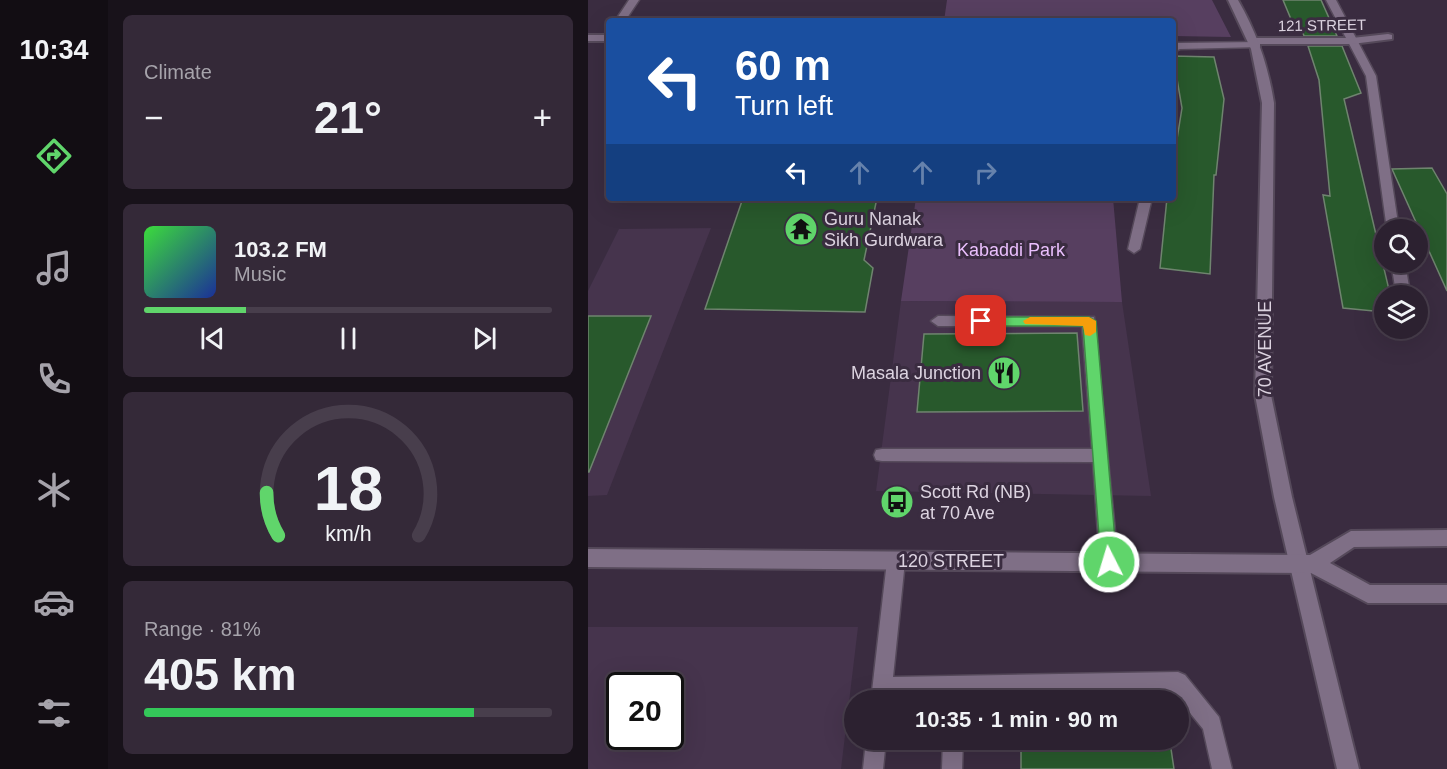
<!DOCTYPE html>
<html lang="en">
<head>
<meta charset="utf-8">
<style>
  body { margin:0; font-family:Arial,sans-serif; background:#342938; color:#f1f3f6; height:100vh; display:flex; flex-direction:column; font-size:22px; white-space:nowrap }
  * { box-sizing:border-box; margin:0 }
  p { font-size:20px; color:#a6a3ab }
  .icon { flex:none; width:33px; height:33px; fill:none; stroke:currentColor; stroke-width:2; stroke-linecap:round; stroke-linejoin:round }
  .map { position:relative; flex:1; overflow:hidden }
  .sheet { display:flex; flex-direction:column; gap:15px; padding:15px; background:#18121a; width:480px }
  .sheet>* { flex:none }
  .banner { position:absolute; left:18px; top:18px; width:570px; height:183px; border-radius:6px; box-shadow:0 6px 24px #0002,0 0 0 2px #483e4c; background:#1a4fa0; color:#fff; overflow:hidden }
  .controls { position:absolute; left:786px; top:219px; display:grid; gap:12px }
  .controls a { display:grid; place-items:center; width:54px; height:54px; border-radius:50%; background:#2c2130; box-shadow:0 6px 24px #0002,0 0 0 2px #483e4c; font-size:30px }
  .speed { position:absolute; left:18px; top:672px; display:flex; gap:12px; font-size:30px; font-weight:700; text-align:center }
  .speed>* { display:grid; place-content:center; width:78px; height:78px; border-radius:50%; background:#2c2130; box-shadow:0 6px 24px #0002,0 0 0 2px #483e4c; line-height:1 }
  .speed .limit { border:3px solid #111; border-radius:9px; background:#fff; color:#111 }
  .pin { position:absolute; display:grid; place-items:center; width:51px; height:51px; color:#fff; margin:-26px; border-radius:12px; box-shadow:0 3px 9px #0006 }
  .me { position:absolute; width:66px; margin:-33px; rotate:355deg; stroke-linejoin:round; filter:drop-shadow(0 0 4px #0008) }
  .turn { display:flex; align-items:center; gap:21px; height:126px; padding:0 30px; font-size:27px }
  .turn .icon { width:78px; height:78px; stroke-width:2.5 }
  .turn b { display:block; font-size:42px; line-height:51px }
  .lanes { display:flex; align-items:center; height:57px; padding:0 30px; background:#0003; justify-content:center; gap:30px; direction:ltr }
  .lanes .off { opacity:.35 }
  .big { font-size:45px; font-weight:700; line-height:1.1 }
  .sheet .widget { flex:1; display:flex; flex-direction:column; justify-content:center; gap:9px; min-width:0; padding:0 21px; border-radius:9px; background:#342938 }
  .sheet .dial { align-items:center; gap:0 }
  .dial svg { height:156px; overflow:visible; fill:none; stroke:#483e4c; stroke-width:7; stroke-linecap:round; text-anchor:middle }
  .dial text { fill:#f1f3f6; stroke:none }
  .song { display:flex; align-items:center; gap:18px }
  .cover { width:72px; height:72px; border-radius:9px; background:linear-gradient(135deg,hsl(120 70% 55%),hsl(230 70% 35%)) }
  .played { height:6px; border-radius:3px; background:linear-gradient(90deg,#60d56b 25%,#483e4c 25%) }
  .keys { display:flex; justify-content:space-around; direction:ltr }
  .heat { display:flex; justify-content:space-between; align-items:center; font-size:33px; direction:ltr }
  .charge { height:9px; border-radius:4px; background:linear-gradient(90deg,#34c759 81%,#483e4c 0) }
  .trip { position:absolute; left:256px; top:690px; width:345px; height:60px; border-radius:30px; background:#2c2130; box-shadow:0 6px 24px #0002,0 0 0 2px #483e4c; font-weight:700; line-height:60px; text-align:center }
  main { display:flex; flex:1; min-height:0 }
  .tabs { display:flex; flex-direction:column; width:108px; justify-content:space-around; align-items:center; background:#120d13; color:#a6a3ab }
  .tabs .icon { width:42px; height:42px }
  .tabs .on { color:#60d56b }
  .tabs b { font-size:27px; color:#f1f3f6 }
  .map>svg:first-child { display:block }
  .built { fill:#46344d; fill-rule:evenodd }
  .green { fill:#573f60 }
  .building { fill:#28592c; stroke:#6f846f; stroke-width:1.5 }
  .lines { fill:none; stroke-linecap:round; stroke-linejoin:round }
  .service-casing { stroke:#55495a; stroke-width:3 }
  .minor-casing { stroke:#55495a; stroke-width:4 }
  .tertiary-casing { stroke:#55495a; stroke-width:4 }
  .secondary-casing { stroke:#55495a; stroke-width:4 }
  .service { fill:#7f6f86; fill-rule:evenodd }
  .minor { fill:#7f6f86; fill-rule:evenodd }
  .tertiary { fill:#7f6f86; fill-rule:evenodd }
  .secondary { fill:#7f6f86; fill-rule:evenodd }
  .route { fill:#60d56b; stroke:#3e8a46; stroke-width:1.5 }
  .slow { fill:#f59e0b }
  .labels { text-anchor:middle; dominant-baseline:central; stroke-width:6; stroke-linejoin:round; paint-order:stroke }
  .far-street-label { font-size:15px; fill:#dcd3e0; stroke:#3a2c40 }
  .poi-label { font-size:18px; fill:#dcd3e0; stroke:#3a2c40; text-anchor:start }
  .park-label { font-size:18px; fill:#eabffd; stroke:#3a2c40 }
  .street-label { font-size:18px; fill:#dcd3e0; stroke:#3a2c40 }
</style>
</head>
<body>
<main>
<nav class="tabs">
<b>10:34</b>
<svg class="icon on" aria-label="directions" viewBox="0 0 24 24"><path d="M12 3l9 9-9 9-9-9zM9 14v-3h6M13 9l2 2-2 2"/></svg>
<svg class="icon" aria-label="music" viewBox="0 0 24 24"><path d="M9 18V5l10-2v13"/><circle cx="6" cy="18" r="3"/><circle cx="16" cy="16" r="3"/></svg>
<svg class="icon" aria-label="phone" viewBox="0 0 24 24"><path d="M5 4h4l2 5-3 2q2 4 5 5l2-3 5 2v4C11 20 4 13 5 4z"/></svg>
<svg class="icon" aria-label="climate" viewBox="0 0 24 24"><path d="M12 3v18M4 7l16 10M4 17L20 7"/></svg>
<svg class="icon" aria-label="car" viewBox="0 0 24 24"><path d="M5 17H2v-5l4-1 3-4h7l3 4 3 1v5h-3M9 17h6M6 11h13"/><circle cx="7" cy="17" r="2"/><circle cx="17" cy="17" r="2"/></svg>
<svg class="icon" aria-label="filters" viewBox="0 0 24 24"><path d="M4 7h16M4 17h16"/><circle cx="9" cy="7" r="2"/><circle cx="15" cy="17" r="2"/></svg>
</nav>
<section class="sheet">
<div class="widget"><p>Climate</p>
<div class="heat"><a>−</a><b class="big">21°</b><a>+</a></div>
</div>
<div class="widget">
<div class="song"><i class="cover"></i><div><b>103.2 FM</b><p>Music</p></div></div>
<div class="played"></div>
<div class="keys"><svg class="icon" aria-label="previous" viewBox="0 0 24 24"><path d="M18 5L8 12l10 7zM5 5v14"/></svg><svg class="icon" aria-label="pause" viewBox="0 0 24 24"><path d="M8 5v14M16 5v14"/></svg><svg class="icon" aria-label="next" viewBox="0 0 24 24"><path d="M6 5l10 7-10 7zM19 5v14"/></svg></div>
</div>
<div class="widget dial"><svg viewBox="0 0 100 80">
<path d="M14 69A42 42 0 1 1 86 69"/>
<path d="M14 69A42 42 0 0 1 8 47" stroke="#60d56b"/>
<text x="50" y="56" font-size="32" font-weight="700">18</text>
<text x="50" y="72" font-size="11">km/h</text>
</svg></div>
<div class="widget"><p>Range · 81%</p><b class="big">405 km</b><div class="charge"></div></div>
</section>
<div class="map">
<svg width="859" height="769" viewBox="0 0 859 769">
  <rect width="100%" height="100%" fill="#3a2c40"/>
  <!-- built -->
  <path class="built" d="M123,228L19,495L0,496V291L31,229Z
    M313,301L534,302L563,496L288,491Z
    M0,627H270L253,769H0ZM32,686H82V736H32Z"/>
  <!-- green -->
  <path class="green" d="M359,0H624L643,37L585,36V21H356Z
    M328,198H525L534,302L313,301Z"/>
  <!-- building -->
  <path class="building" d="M695,0H733L749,36H716L712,24H705Z
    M720,46H754L773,93L756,99L802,294H796V312L755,308L735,195L742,196L731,80Z
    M585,56L626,57L636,99L628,175H626L622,274L572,268L579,198H585V164L594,108Z
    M844,168L859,194V291L804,169Z
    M155,198H289L276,260L285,268L277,312L117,309Z
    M0,316H63L1,472H0Z
    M489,333L495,411L329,412L336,334Z
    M433,740H554L555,742H582L586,769H433Z"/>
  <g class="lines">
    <!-- service casing -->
    <g class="service-casing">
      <path id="service" d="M41,0H51L37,21H27Z
        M738,0H748L788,76L811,230H799L778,76Z
        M669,42L672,43V47L592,49L585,52V45L590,43Z
        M552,198H564L552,249L546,253L540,249Z
        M803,262H817L821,287L819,290H809L807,287Z
        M350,316L506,317L530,562L527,568L521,570L515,568L512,562L505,462L294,461L288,460L286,455L288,450L294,449H504L494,326H350L343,321Z
        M308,553L314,555L317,561L305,677L590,672L597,675L631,717L644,769H624L615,729L585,692L303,696V700H283L299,561L302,555Z
        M278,740H298L295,769H275Z
        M355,740H375L374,769H354Z"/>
    </g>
    <!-- minor casing -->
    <g class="minor-casing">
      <path id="minor" d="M800,34L804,35V39L764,44H668L663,41L668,38H764Z
        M0,35H21V41H0Z"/>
    </g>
    <!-- tertiary casing -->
    <g class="tertiary-casing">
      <path id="tertiary" d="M640,0H650C669,33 680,65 686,103L683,395L704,497L771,769H749L686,497L667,395L674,103L663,49Z"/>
    </g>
    <!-- secondary casing -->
    <g class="secondary-casing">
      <path id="secondary" d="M859,530V546L766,547L742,563L782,585H859V603H780L723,573L0,567V549L722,555L763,531Z"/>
    </g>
    <!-- service -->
    <use href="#service" class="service"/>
    <!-- minor -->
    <use href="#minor" class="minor"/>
    <!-- tertiary -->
    <use href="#tertiary" class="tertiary"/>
    <!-- secondary -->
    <use href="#secondary" class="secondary"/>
  </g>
  <!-- route -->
  <path class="route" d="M393,317H501L508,321L529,562L527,567L521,569L515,567L513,562L495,326H393L387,321Z"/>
  <!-- slow -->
  <path class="slow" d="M442,317H501L508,321V332L502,336L497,335L495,326L437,324L435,321Z"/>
  <!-- icons -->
  <defs>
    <g id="temple-disc" transform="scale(1.725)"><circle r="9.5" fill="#60d56b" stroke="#3a2c40"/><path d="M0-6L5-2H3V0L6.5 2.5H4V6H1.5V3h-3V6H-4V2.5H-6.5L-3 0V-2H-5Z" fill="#111"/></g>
    <g id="restaurant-disc" transform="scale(1.725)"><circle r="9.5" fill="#60d56b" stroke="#3a2c40"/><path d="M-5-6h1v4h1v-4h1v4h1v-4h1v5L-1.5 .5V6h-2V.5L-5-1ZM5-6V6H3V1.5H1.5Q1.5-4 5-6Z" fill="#111"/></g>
    <g id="bus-disc" transform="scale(1.725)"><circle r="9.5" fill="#60d56b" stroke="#3a2c40"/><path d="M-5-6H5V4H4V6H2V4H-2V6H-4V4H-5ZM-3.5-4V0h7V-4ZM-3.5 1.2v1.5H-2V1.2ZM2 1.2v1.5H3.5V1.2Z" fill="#111"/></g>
  </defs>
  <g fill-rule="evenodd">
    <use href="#temple-disc" x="213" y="229"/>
    <use href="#restaurant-disc" x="416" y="373"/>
    <use href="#bus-disc" x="309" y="502"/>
  </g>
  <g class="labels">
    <!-- far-street labels -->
    <g class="far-street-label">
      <text transform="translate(734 25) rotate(-1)">121 STREET</text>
    </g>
    <!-- poi labels -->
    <g class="poi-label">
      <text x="236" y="219">Guru Nanak<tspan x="236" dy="21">Sikh Gurdwara</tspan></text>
      <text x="393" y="373" text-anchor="end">Masala Junction</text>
      <text x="332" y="492">Scott Rd (NB)<tspan x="332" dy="21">at 70 Ave</tspan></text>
    </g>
    <!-- park labels -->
    <g class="park-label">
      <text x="423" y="250">Kabaddi Park</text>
    </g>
    <!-- street labels -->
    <g class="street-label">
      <text transform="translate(677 349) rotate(-90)">70 AVENUE</text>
      <text x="363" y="561">120 STREET</text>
    </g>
  </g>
</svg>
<div class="controls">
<a><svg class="icon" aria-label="search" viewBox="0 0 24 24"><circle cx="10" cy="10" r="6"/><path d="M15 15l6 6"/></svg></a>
<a><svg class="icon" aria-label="layers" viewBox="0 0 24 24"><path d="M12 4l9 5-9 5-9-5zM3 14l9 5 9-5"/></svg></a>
</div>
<div class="speed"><div class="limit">20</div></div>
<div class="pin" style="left:393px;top:321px;background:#d93025"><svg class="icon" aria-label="arrive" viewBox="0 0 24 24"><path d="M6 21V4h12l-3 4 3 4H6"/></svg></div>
<svg class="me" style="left:521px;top:562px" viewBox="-20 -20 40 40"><circle r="17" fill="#60d56b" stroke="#fff" stroke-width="3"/><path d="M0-11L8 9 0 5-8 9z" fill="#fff"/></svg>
<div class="trip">10:35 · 1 min · 90 m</div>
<div class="banner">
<div class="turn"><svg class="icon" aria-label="left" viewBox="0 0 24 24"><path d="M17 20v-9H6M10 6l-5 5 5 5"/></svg><div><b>60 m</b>Turn left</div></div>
<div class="lanes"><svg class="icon" aria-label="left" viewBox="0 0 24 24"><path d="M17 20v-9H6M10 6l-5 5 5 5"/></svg><svg class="icon off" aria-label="ahead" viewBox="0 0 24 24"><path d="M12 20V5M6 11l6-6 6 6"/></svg><svg class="icon off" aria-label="ahead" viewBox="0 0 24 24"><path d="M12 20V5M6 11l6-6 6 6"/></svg><svg class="icon off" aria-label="right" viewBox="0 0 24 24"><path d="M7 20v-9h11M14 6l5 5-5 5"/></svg></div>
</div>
</div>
</main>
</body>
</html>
